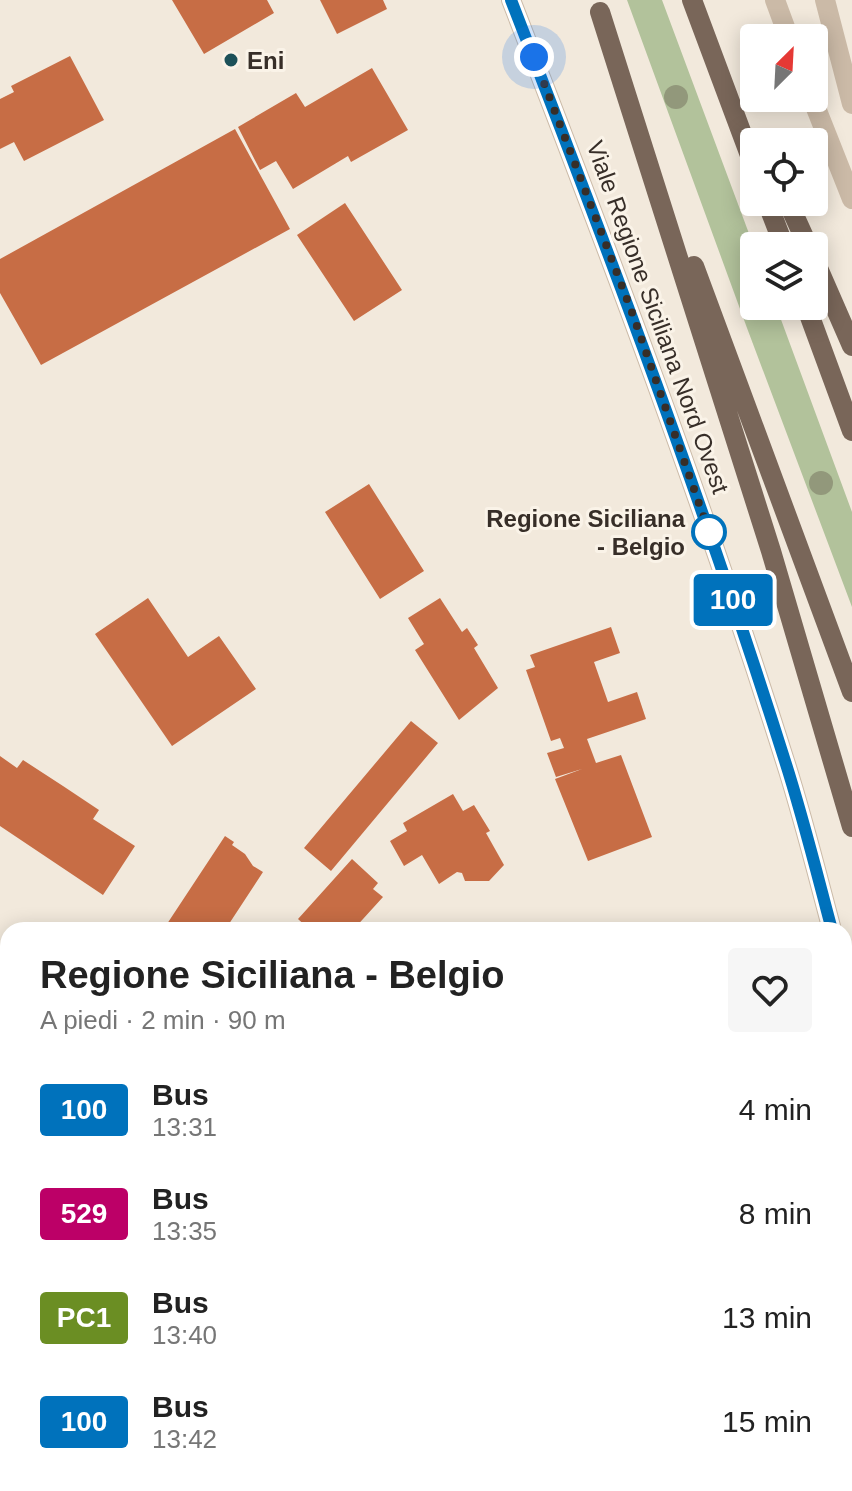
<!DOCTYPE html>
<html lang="it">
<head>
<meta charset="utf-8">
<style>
	body { margin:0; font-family:Arial,sans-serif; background:#f6f6f6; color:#222; height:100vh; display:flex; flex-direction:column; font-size:30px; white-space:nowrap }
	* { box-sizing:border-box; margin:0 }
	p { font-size:26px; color:#767676 }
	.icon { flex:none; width:44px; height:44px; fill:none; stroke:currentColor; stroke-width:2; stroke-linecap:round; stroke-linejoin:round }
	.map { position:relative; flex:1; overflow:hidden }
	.sheet { position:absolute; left:0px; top:922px; width:852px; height:570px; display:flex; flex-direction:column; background:#fff; border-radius:24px 24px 0 0; box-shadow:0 4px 20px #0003 }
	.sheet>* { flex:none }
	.badge { padding:0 16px; border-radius:6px; font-size:28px; line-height:52px }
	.needle { width:52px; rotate:24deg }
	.buttons { position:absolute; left:740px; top:24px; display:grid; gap:16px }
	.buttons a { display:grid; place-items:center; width:88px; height:88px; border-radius:8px; background:#fff; box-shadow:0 4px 20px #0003; font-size:40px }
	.you { position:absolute; width:40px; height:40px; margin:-20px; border:6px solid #fff; border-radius:50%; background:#1a73e8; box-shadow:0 0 0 12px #1a73e833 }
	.map>.badge { position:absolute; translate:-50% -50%; box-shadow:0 0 0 4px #fff }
	.round { display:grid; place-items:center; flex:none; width:84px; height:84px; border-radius:8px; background:#f6f6f6 }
	.headline { display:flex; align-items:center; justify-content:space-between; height:136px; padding:0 40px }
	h1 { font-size:38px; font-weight:600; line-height:60px }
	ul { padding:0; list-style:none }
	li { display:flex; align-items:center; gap:24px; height:104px; padding:0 40px }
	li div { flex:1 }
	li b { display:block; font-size:30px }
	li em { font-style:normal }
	li .badge { min-width:88px; font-weight:700; text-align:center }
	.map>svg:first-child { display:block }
	.green { fill:#b2c29b }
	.building { fill:#c76d45 }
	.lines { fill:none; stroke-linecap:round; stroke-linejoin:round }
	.minor { stroke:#cbbaa7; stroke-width:20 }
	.major { stroke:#796659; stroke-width:20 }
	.tree { fill:#92987b }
	.line-casing { stroke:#fff; stroke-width:18 }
	.line { stroke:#0072bc; stroke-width:12 }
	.walk { stroke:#372e28; stroke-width:8; stroke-dasharray:0 14.4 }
	.poi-dot { fill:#1d5159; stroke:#faf3e8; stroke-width:3 }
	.stop-dot { fill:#fff; stroke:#0072bc; stroke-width:4 }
	.labels { text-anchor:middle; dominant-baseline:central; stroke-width:6; stroke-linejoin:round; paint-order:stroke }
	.poi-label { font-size:24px; font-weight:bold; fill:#372e28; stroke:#faf3e8; text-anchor:start }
	.street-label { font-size:24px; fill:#372e28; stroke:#faf3e8 }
	.stop-label { font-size:24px; font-weight:bold; fill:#372e28; stroke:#faf3e8; text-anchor:end }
</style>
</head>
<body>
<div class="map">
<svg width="852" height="1491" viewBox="0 0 852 1491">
	<rect width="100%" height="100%" fill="#f2e9dc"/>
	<!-- green -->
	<path class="green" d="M627,0H662L754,247V306H776L852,512V607L747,328Z"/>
	<!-- building -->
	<path class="building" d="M172,0H267L274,13L204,54Z
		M320,0H383L387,9L337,34Z
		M70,56L104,120L24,161L14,142L0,149V99L14,92L11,86Z
		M372,68L408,130L351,162L348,156L293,189L276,161L260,170L238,127L296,93L305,107Z
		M235,129L290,229L41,365L0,293V259Z
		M345,203L402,290L354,321L297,235Z
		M369,484L424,571L380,599L325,512Z
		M148,598L188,657L219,636L256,689L172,746L95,634Z
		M440,598L462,632L467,628L478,645L474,648L498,688L459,720L415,650L424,644L408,618Z
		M611,627L620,653L594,662L608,702L637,692L646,719L587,739L596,763L621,755L652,837L588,861L555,779L582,769L556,777L547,753L564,748L560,738L551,741L526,670L535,667L530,655Z
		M411,721L438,743L331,871L304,848Z
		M0,756L17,768L23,760L63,786L99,810L93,819L135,846L103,895L0,826Z
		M453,794L463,811L474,805L490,831L486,833L504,865L489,881H465L462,873L457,872L439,884L422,855L404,866L390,841L407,831L403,823Z
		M225,836L234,842L232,845L245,854L253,866L263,872L225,930H163Z
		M352,859L378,883L373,889L383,897L353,930H310L298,919Z
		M0,1196L8,1201V1279L2,1288L0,1286Z
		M844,1264L852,1292V1491H716L721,1484H844Z
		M317,1484H435L442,1488L440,1491H318Z"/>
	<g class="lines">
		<!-- minor -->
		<path class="minor" d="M511,0C609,252 704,504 785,761C803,817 817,874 832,930
			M775,0L789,38
			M825,0L852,104
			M812,98L852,199
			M844,971L852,1000
			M0,1158L8,1163
			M489,1484L500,1491"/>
		<!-- major -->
		<path class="major" d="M692,0L754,166
			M600,12L771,551L852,827
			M767,202L784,246
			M788,202L808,246
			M814,259L852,346
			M694,266L852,692
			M806,306L852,431"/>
	</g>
	<!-- trees -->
	<g class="tree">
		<circle cx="676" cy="97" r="12"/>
		<circle cx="821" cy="483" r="12"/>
	</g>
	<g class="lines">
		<defs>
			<path id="line" d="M511,0C609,252 704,504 785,761C803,817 817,874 832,930"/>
		</defs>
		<!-- line casing -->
		<use href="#line" class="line-casing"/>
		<!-- line -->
		<use href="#line" class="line"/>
		<!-- walk -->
		<path class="walk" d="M534,57L633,315L709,532"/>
	</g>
	<!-- markers -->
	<circle class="poi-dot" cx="231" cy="60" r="8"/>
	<circle class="stop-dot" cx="709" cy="532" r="16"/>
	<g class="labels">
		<!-- poi labels -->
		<g class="poi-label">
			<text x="247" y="60">Eni</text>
		</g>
		<!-- street labels -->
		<g class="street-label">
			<text transform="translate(658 317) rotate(70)">Viale Regione Siciliana Nord Ovest</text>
		</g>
		<!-- stop labels -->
		<g class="stop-label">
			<text x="685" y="518">Regione Siciliana<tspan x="685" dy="28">- Belgio</tspan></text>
		</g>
	</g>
</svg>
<div class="buttons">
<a><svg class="needle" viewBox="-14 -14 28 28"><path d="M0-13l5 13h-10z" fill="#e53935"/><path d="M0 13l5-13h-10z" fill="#767676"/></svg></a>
<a><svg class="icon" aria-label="locate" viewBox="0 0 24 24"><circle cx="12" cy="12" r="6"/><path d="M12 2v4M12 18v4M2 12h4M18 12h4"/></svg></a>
<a><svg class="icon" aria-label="layers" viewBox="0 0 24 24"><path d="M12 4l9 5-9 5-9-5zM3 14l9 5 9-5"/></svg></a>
</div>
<div class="you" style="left:534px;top:57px"></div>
<b class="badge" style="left:733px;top:600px;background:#0072bc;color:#fff">100</b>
<section class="sheet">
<div class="headline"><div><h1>Regione Siciliana - Belgio</h1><p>A piedi · 2 min · 90 m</p></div><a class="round"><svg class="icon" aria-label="heart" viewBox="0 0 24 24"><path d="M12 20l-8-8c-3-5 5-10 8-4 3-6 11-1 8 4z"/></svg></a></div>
<ul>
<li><span class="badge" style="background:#0072bc;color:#fff">100</span><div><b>Bus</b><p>13:31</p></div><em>4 min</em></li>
<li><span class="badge" style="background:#bc0067;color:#fff">529</span><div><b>Bus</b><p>13:35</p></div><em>8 min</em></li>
<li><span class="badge" style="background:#6b8e23;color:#fff">PC1</span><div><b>Bus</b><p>13:40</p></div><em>13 min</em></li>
<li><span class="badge" style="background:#0072bc;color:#fff">100</span><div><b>Bus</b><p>13:42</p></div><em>15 min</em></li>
</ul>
</section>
</div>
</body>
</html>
